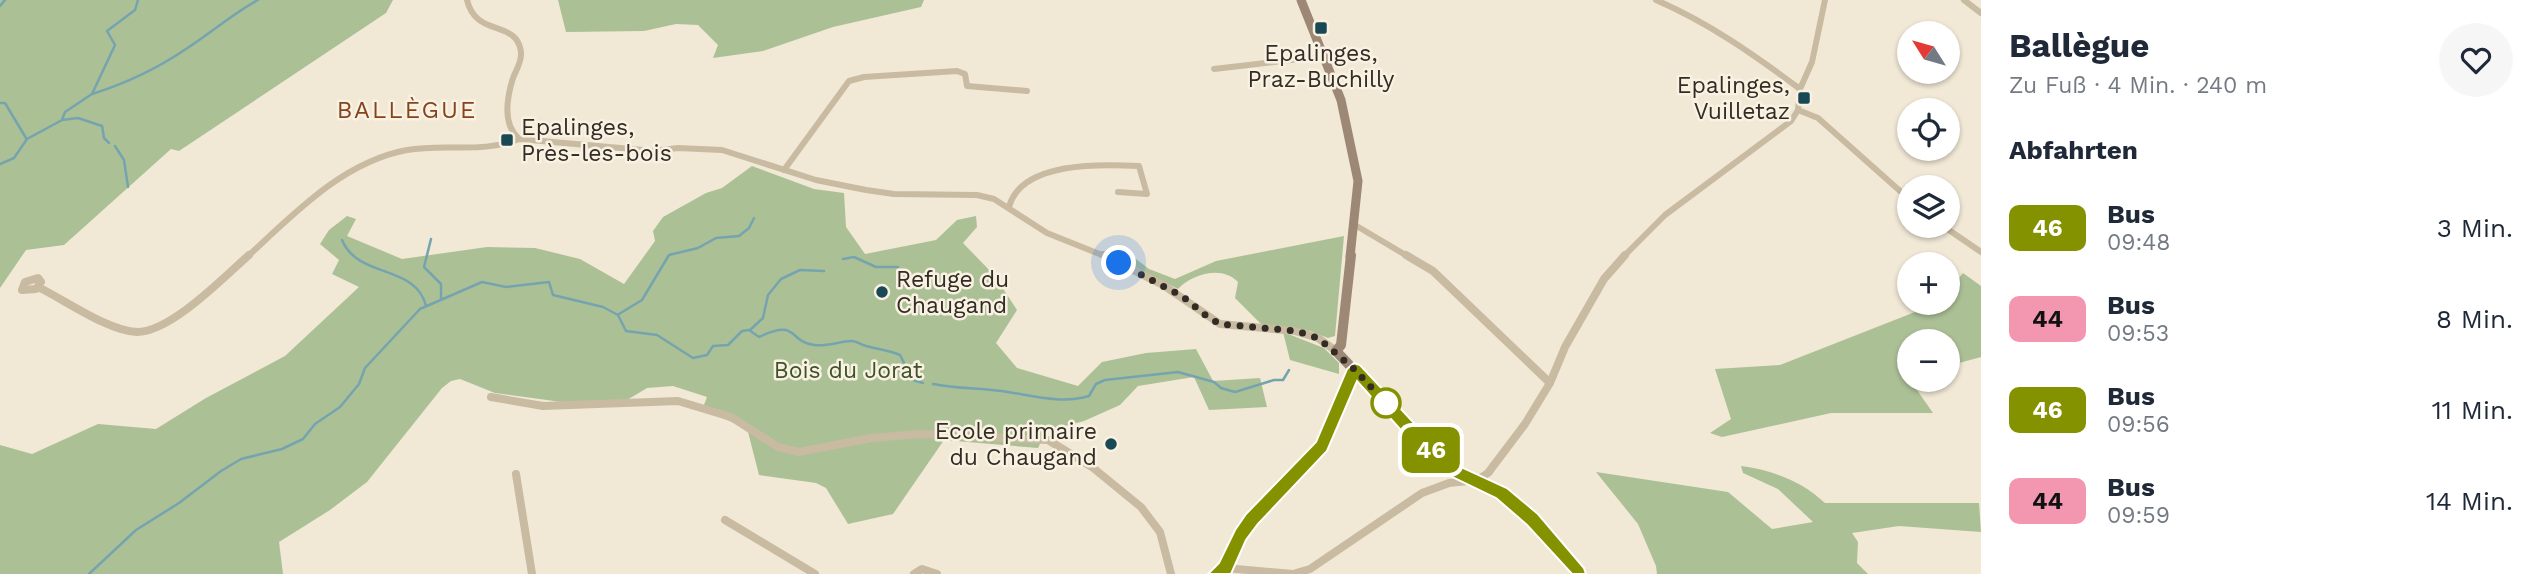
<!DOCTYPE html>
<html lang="de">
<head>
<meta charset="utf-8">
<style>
	body { margin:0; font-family:"Work Sans",sans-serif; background:#f6f6f7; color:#1f2937; height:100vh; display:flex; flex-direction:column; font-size:26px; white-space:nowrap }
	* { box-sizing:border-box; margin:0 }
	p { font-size:23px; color:#747a83 }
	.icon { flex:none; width:38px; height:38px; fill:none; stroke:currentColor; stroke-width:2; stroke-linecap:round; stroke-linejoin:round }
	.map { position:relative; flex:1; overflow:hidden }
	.side { display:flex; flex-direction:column; background:#fff; width:560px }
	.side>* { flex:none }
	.badge { padding:0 14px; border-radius:10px; font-size:24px; line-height:46px }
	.needle { width:46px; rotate:307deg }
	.tools { position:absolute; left:1897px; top:21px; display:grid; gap:14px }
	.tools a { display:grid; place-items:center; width:63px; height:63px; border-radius:50%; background:#fff; box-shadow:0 2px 5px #0004; font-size:35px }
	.you { position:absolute; width:35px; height:35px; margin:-18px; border:5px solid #fff; border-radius:50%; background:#1a73e8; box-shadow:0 0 0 10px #1a73e833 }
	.map>.badge { position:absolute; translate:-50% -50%; box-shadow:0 0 0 4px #fff }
	h2 { padding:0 28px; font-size:26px; line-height:63px }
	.round { display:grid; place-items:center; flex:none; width:74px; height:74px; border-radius:37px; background:#f6f6f7 }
	.summary { display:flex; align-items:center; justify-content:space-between; height:119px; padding:0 28px }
	h1 { font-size:33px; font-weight:700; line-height:52px }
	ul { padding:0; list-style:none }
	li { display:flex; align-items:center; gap:21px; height:91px; padding:0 28px }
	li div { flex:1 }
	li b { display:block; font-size:26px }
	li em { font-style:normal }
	li .badge { min-width:77px; font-weight:700; text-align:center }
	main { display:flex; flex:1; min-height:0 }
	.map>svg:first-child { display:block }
	.green { fill:#acc096 }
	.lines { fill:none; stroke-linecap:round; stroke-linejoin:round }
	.stream { stroke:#75a4af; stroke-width:2.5 }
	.street-far1 { stroke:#c9baa2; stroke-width:6 }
	.street { stroke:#c9baa2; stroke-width:8 }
	.secondary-far1 { stroke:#9c8874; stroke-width:9 }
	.secondary { stroke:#9c8874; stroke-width:10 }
	.line { fill:#859200; stroke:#fff; stroke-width:2 }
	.walk { stroke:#332c25; stroke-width:7; stroke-dasharray:0 12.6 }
	.poi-dot { fill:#1a4955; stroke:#f9f2e2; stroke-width:2.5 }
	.stop-dot { fill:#fff; stroke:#859200; stroke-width:3.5 }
	.labels { text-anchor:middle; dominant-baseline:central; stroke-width:5; stroke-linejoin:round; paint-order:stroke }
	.poi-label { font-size:23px; fill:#332c25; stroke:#f9f2e2; text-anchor:end }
	.park-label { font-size:23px; fill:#3d5228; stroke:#f9f2e2 }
	.neighbourhood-label { font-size:24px; letter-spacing:2px; fill:#84441c; stroke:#f9f2e2 }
</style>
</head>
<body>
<main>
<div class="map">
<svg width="1981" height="574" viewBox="0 0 1981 574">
	<rect width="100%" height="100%" fill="#f1e8d6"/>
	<!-- green -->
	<path class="green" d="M0,0H393L386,13L179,151L171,149L64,245L26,250L0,288Z
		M558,0H924L921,7L833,27L763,51L713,58L718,45L698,25L676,24L644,31L566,32Z
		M752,166L814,189L844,193L846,227L865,254L936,240L957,220L976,216L977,227L963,243L994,275L1017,310L996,343L1017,368L1078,386L1102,362L1146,353L1196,349L1213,381L1260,378L1267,407L1209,410L1194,377L1138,386L1120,405L1084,421L1046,431L1038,448L944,440L893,514L848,524L826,488L816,483L759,475L747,428L702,410L707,397L673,386L647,388L627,400L569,403L495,393L460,379L451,381L442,388L367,482L330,510L279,542L283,574H0V445L32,454L98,424L156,429L206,398L285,356L359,287L332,274L339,260L320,244L329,230L347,216L356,219L347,236L402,259L487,247L535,248L580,259L624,284L655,241L653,231L663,217L706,193L722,188Z
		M1344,236L1335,336L1328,338L1310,331L1262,325L1235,298L1238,282C1222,265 1192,274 1178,289L1111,255L1123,249L1149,269L1175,279L1216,261Z
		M1963,273L1981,286V357L1948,366V341H1909L1908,377L1933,413H1831L1722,437L1710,433L1731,419L1715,369L1780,365L1938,303H1948V291Z
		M1283,332L1324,348L1339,363V374L1290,360Z
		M1741,466C1772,470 1802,481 1825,503H1979L1981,532L1899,526L1852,533L1858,542L1857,563L1868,574H1657L1656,566L1638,524L1596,472L1728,492L1772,529L1813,522L1778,489L1743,473Z"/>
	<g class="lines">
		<!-- stream -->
		<path class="stream" d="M0,6L5,0
			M92,94C124,84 158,68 186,49C211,33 232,14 258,0
			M0,103H5L26,138
			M62,120L78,118L102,126L104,138L109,143
			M115,146L124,160L128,187
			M0,164L14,158L27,139L62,120L65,112L92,94L115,45L107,31L135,10L138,0
			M431,239L424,267L441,284V299
			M342,240C358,279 416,264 426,306
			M843,259L854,257L876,267H898
			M619,314L642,300L669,255L698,248L716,238L739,236L749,228L754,218
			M750,330L763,318L768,295L781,279L800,270L824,271
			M933,384C958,389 983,388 1008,392C1034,396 1063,404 1089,396L1096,384L1105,380L1178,372L1214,382L1221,388L1235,392L1274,380H1283L1289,370
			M89,574L136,530L179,503L221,471L241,459L282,449L303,439L315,424L340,407L359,384L365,368L420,309L482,282L506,287L549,282L553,295L603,307L618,315L626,331L657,335L693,358L707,355L713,346L728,345L742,331L749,330L759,337C799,318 788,342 814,345C828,347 839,341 852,341C854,341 861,344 863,345C875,349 888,350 900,355L913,380L923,383"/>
		<!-- street-far1 -->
		<path class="street-far1" d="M467,0C476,38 517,19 521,52C522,62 516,70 513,78C507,97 502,124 519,139L654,151L678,148L722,150L816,180L866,190L894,194L977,195L994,199L1047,233L1107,257
			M1656,0C1709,23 1753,54 1800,89
			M1964,0L1981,13
			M1214,69L1325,56
			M1798,110L1818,118L1909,199
			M784,170L849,81L864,77L957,71L965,74L967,86L1027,91
			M1009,207C1021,161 1102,164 1139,166L1147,194L1118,192
			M1355,225L1409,257
			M1943,226L1981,252
			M247,257C293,215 342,162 407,150C445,143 482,154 519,139
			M1623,257L1665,215L1791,121L1798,110L1800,89L1812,62L1825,0"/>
		<!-- street -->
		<path class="street" d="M1103,255L1163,285L1220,324L1295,331L1318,338L1336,351
			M1406,255L1433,271L1550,383
			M38,278L41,282L36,289L22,290L25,282Z
			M38,287C65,300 108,331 137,332C171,332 224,277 249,255
			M491,397L543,406L678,401L731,417L778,447L799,452L871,438L920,434L1048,440L1092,467L1141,507L1160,532L1171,574
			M516,474L532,574
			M725,520L815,574
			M1225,568L1293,574
			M914,574L922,569L937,574
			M1293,574L1310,569L1422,493L1449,483L1477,480L1488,473L1525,424L1550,383L1565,347L1604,279L1625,255"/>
		<!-- secondary-far1 -->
		<path class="secondary-far1" d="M1301,0L1341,100L1358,181L1350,257"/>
		<!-- secondary -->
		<path class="secondary" d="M1351,255L1341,345L1336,351L1422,442L1457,472L1502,493L1532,519L1578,574
			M1217,574L1225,568L1252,519L1321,446L1355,369"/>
	</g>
	<!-- line -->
	<path class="line" d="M1354,363L1360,365L1427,437L1463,468L1507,488L1538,514L1584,568L1586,574H1572L1527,525L1496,498L1452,477L1416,447L1357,381L1327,451L1258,524L1246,540L1231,574H1208L1219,563L1235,530L1246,514L1316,442L1347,369Z"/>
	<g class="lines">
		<!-- walk -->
		<path class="walk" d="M1119,263L1182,296L1209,318L1220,324L1296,331L1318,338L1354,369L1389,406L1386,403"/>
	</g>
	<!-- markers -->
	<g class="poi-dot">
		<rect x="1314" y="21" width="14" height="14" rx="3.5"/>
		<rect x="1797" y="91" width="14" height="14" rx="3.5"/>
		<rect x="500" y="133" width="14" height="14" rx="3.5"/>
		<circle cx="882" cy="292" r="7"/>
		<circle cx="1111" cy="444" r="7"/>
	</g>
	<circle class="stop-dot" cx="1386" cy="403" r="14"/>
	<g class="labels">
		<!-- poi labels -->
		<g class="poi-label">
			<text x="1321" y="53" text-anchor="middle">Epalinges,<tspan x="1321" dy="26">Praz-Buchilly</tspan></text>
			<text x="1790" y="85">Epalinges,<tspan x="1790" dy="26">Vuilletaz</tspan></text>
			<text x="521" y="127" text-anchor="start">Epalinges,<tspan x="521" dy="26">Près-les-bois</tspan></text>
			<text x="896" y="279" text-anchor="start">Refuge du<tspan x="896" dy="26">Chaugand</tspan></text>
			<text x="1097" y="431">Ecole primaire<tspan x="1097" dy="26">du Chaugand</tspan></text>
		</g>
		<!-- park labels -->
		<g class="park-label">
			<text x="848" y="370">Bois du Jorat</text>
		</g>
		<!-- neighbourhood labels -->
		<g class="neighbourhood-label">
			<text x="407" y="110">BALLÈGUE</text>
		</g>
	</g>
</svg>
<div class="tools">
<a><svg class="needle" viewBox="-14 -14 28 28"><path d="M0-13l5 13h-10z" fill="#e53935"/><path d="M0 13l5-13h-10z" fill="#747a83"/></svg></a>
<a><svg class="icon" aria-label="locate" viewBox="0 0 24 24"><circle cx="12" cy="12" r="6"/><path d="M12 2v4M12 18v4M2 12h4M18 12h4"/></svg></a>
<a><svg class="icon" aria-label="layers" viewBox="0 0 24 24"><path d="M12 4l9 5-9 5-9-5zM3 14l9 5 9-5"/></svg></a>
<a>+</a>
<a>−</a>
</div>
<div class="you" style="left:1119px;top:263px"></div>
<b class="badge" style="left:1431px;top:450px;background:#859200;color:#fff">46</b>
</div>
<section class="side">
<div class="summary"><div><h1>Ballègue</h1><p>Zu Fuß · 4 Min. · 240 m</p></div><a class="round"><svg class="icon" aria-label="heart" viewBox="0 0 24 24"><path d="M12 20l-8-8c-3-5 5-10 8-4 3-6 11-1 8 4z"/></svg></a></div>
<h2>Abfahrten</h2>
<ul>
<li><span class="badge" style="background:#859200;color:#fff">46</span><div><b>Bus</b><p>09:48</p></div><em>3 Min.</em></li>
<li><span class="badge" style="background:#f397b1;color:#111">44</span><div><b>Bus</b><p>09:53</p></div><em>8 Min.</em></li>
<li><span class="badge" style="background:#859200;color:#fff">46</span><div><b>Bus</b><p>09:56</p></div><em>11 Min.</em></li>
<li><span class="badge" style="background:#f397b1;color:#111">44</span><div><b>Bus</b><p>09:59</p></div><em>14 Min.</em></li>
</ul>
</section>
</main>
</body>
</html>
